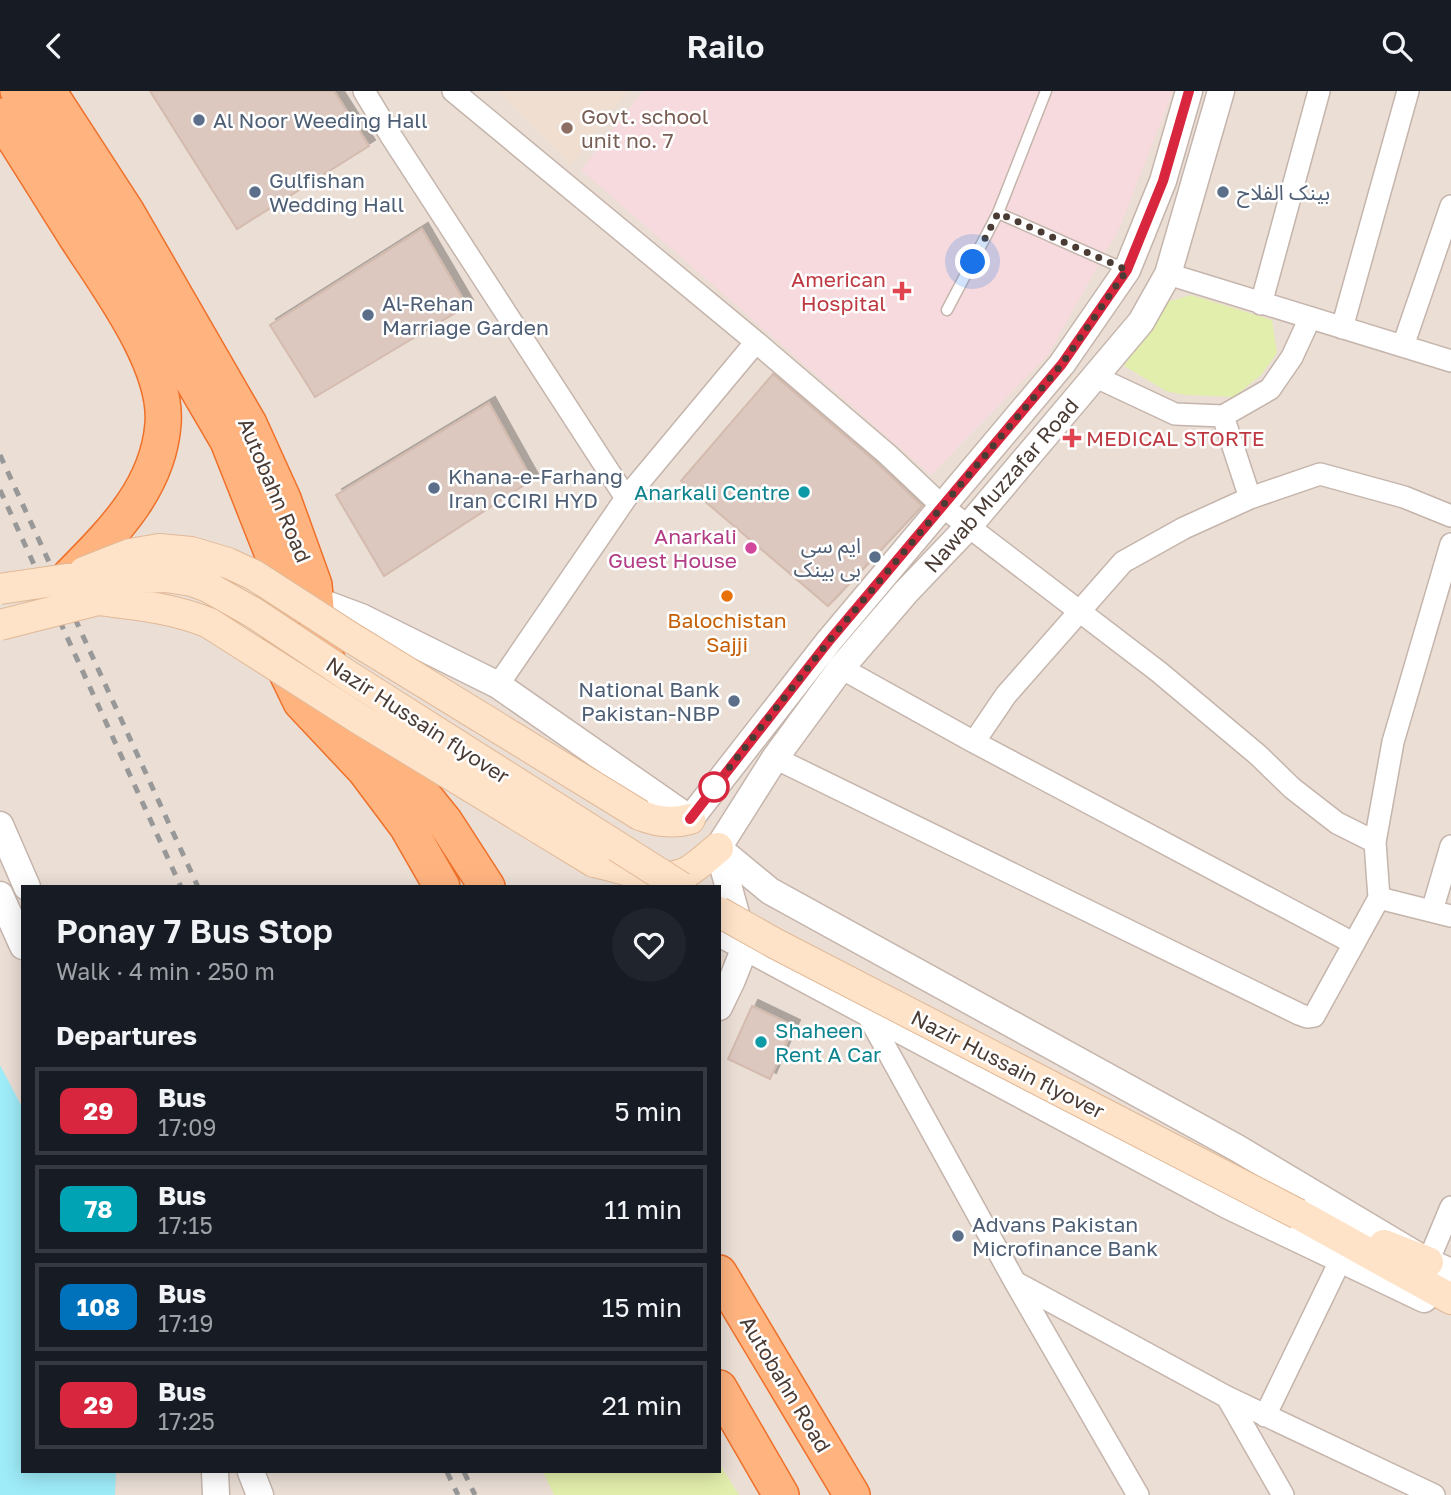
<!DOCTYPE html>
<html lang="en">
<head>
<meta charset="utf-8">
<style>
	body { margin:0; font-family:"Golos Text","Noto Sans Arabic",sans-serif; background:#20242c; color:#f1f3f6; height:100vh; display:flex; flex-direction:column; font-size:26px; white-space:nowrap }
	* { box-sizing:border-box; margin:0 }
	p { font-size:23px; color:#9ea1a6 }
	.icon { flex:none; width:38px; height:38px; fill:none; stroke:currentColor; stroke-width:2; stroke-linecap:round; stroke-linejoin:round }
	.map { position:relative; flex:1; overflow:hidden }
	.sheet { position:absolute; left:21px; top:794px; width:700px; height:588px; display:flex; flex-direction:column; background:#171b24; border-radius:0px; box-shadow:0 4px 18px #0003 }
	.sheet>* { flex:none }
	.badge { padding:0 14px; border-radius:10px; font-size:24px; line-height:46px }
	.you { position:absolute; width:35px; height:35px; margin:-18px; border:5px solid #fff; border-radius:50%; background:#1a73e8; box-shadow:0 0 0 10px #1a73e833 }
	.map>.badge { position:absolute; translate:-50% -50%; box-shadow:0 0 0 4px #fff }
	h2 { padding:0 35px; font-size:26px; line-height:63px }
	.round { display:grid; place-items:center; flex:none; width:74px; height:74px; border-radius:37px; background:#20242c }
	.overview { display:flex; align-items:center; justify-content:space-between; height:119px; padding:0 35px }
	h1 { font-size:33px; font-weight:600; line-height:52px }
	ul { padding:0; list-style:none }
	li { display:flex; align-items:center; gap:21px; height:88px; margin:0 14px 10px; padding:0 21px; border:4px solid #363941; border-radius:0px }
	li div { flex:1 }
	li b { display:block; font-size:26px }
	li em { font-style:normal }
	li .badge { min-width:77px; font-weight:700; text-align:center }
	header { display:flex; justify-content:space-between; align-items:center; height:91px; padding:0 35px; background:#171b24; font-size:32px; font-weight:600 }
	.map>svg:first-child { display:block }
	.residential { fill:#eaded5; fill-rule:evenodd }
	.education { fill:#f0ded0 }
	.medical { fill:#f7dade }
	.green { fill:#e2eeac }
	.water { fill:#9eecf8 }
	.building { fill:#dcc8bf; stroke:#d4bbae; stroke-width:2; filter:url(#shadow) }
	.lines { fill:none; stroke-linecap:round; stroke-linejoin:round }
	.service-casing { stroke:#c5b5ac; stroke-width:13 }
	.minor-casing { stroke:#c5b5ac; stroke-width:24 }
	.tertiary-casing { stroke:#c5b5ac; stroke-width:29 }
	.secondary-casing { stroke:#e1b997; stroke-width:32 }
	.trunk-casing { stroke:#ef7029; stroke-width:38 }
	.service { stroke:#fff; stroke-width:10 }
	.minor { stroke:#fff; stroke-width:21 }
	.tertiary { stroke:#fff; stroke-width:26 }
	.secondary { stroke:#ffe3c8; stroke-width:30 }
	.trunk { stroke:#ffb480; stroke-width:35 }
	.rail { stroke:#989898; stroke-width:5; stroke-dasharray:9 9; stroke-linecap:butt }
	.secondary-bridge-casing { stroke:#e1b997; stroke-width:32; stroke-linecap:butt }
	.secondary-bridge { stroke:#ffe3c8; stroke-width:30 }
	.line-casing { stroke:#fff; stroke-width:16 }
	.line { stroke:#d7263d; stroke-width:10 }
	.walk { stroke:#4a3c35; stroke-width:7; stroke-dasharray:0 12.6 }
	.service-dot { fill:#5c6f8a; stroke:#fff; stroke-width:2.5 }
	.education-dot { fill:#8d6e63; stroke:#fff; stroke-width:2.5 }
	.health-dot { fill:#e0444e; stroke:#fff; stroke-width:2.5 }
	.culture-dot { fill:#0f9aa8; stroke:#fff; stroke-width:2.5 }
	.hotel-dot { fill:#d1479c; stroke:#fff; stroke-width:2.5 }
	.food-dot { fill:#e8710a; stroke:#fff; stroke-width:2.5 }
	.stop-dot { fill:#fff; stroke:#d7263d; stroke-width:3.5 }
	.labels { text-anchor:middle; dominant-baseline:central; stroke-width:5; stroke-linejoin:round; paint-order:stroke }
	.education-label { font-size:21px; fill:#785e54; stroke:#fff; text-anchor:start }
	.service-label { font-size:21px; fill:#4e5e75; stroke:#fff; text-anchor:start }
	.health-label { font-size:21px; fill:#be3a42; stroke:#fff; text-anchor:end }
	.street-label { font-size:21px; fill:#4a3c35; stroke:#fff }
	.culture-label { font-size:21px; fill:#0d838f; stroke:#fff; text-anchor:end }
	.hotel-label { font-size:21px; fill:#b23c85; stroke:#fff; text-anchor:end }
	.food-label { font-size:21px; fill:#c56008; stroke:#fff }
</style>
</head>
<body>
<header><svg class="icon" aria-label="back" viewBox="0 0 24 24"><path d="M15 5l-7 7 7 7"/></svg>Railo<svg class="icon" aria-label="search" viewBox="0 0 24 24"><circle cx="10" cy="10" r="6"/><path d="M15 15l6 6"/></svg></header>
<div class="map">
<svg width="1451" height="1404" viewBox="0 0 1451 1404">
	<defs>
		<filter id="shadow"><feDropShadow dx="6" dy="-6" stdDeviation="0" flood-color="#0004"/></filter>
	</defs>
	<rect width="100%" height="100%" fill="#f6eee8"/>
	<!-- residential -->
	<path class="residential" d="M0,0H1451V1404H0ZM23,796H719V1381H23Z"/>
	<!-- education -->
	<path class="education" d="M498,0H628L570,74Z"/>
	<!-- medical -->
	<path class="medical" d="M643,0H1173L1120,136L1048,264L931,384L581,79Z"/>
	<!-- green -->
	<path class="green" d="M1191,204L1272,229L1277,262L1261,284L1234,306L1185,304L1166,300L1124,275L1167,211Z
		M719,1372L739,1404H554L543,1381H719Z"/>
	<!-- water -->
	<path class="water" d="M0,974L23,1018V1381H116L115,1404H0Z"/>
	<!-- building -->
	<path class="building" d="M150,0H334L369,55L237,138Z
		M422,138L467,215L315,306L270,234Z
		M773,283L878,373L922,415L828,515L681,390Z
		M489,312L532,389L384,485L336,404Z
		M752,915L794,935L770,988L728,968Z"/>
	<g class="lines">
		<defs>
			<path id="service" d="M998,122L1127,179
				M947,219L998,122L1046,0"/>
			<path id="minor" d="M364,0L391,45L626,407L498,594
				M453,0L756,251L626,407
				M1168,183L1451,270
				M1261,213L1319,0
				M1342,237L1408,0
				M756,251L887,363L943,416L1159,581L1258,664L1292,697L1337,732L1375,751
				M1403,255L1451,115
				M1096,286L1175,323L1223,325L1270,298L1292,266L1310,227
				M1223,325L1250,407
				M841,577L974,651L1006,604L1123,471L1184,437L1250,407L1320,383L1404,406L1451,425
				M974,651L1353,852
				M775,667L1299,923L1307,926L1314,925L1379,807L1375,751L1393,651L1451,453
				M1379,807L1451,825
				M1432,820L1451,755
				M866,921L1015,1191L1138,1404
				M1428,1171L1451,1116
				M1015,1191L1227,1306L1434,1404
				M1227,1306L1283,1404
				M1265,1325L1341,1168"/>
			<path id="tertiary" d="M302,504L361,526L498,594L690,728L829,550L1062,273L1127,179L1163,90L1189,0
				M0,734L27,796
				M718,757L775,667L841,577L906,501L968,436L1141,231L1168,183L1221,0
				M718,757L770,800L1237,1057L1428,1171L1451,1181
				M718,757L745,856L732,889L719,916
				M0,804L23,855
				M719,842L1229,1115L1424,1208
				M215,1381L216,1404
				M251,1381L260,1404"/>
			<path id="secondary" d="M640,724C657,731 672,733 690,728
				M594,771C621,776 662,794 687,781C698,775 708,765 718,757
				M1298,1123L1451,1208
				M1384,1154L1428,1171"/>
			<path id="trunk" d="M18,0L83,102L228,350L279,479L283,574L301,611L365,679L407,735L442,796
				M48,0L126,120L249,333L283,408L314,494L319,551L351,622L403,679L445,731L487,796
				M0,25C26,65 51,106 77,147C108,195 168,274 163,333C158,399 110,444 67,488
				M719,1182L852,1404
				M719,1297L781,1404"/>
		</defs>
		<!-- service casing -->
		<use href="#service" class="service-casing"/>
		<!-- minor casing -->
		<use href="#minor" class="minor-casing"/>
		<!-- tertiary casing -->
		<use href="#tertiary" class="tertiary-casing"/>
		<!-- secondary casing -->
		<use href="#secondary" class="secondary-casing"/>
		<!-- trunk casing -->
		<use href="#trunk" class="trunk-casing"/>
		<!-- service -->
		<use href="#service" class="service"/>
		<!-- minor -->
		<use href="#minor" class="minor"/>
		<!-- tertiary -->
		<use href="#tertiary" class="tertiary"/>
		<!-- secondary -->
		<use href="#secondary" class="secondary"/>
		<!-- trunk -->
		<use href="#trunk" class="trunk"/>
		<!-- rail -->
		<path class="rail" d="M0,364L198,796
			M0,399L181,796
			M447,1381L458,1404
			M464,1381L475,1404"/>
		<defs>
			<path id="secondary-bridge" d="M84,481L130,463L159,458L191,461L228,472L254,484L350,546L640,724
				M0,498L67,488L166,486L192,490L208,496L254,522L350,586L681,796
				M98,509C136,514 173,517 209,532L361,629L594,771
				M0,534L98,509L115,502
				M719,821L776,853L1298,1123"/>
		</defs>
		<!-- secondary-bridge casing -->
		<use href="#secondary-bridge" class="secondary-bridge-casing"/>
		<!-- secondary-bridge -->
		<use href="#secondary-bridge" class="secondary-bridge"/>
	</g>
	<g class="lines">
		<defs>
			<path id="line" d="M690,728L829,550L1062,273L1127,179L1163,90L1189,0"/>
		</defs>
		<!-- line casing -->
		<use href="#line" class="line-casing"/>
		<!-- line -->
		<use href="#line" class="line"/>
		<!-- walk -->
		<path class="walk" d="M714,696L829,550L1062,273L1127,179L998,122L973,171"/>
	</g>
	<!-- markers -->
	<g class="service-dot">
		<circle cx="199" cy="29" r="7"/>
		<circle cx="255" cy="101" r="7"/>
		<circle cx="1223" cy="101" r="7"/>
		<circle cx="368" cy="224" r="7"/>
		<circle cx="434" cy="397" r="7"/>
		<circle cx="875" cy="466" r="7"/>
		<circle cx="734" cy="610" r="7"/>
		<circle cx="958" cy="1145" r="7"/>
	</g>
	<circle class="education-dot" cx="567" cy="37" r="7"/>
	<g class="health-dot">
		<path d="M898.5 189.5h7v7h7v7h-7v7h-7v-7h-7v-7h7z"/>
		<path d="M1068.5 336.5h7v7h7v7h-7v7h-7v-7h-7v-7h7z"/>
	</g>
	<g class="culture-dot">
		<circle cx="804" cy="401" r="7"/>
		<circle cx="761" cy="951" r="7"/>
	</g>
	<circle class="hotel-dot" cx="751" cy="457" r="7"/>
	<circle class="food-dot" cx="727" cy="505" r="7"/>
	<circle class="stop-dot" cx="714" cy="696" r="14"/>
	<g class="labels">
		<!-- education labels -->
		<g class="education-label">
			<text x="581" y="25">Govt. school<tspan x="581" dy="24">unit no. 7</tspan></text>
		</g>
		<!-- service labels -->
		<g class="service-label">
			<text x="213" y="29">Al Noor Weeding Hall</text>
			<text x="269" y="89">Gulfishan<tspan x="269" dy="24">Wedding Hall</tspan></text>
			<text x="1237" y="101">بینک الفلاح</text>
			<text x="382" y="212">Al-Rehan<tspan x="382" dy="24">Marriage Garden</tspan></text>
			<text x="448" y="385">Khana-e-Farhang<tspan x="448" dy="24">Iran CCIRI HYD</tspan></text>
			<text x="861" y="454" text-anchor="end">ایم سی<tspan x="861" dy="24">بی بینک</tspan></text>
			<text x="720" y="598" text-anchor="end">National Bank<tspan x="720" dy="24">Pakistan-NBP</tspan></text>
			<text x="972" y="1133">Advans Pakistan<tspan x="972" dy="24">Microfinance Bank</tspan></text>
		</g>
		<!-- health labels -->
		<g class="health-label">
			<text x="886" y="188">American<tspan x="886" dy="24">Hospital</tspan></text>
			<text x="1086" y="347" text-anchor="start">MEDICAL STORTE</text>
		</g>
		<!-- street labels -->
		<g class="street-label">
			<text transform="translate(1001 394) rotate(-49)">Nawab Muzzafar Road</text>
			<text transform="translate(275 399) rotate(67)">Autobahn Road</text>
			<text transform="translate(418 629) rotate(33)">Nazir Hussain flyover</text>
			<text transform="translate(1008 973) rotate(27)">Nazir Hussain flyover</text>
			<text transform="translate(786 1293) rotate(59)">Autobahn Road</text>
		</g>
		<!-- culture labels -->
		<g class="culture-label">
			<text x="790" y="401">Anarkali Centre</text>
			<text x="775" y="939" text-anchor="start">Shaheen<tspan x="775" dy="24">Rent A Car</tspan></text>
		</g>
		<!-- hotel labels -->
		<g class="hotel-label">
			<text x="737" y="445">Anarkali<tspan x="737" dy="24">Guest House</tspan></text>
		</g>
		<!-- food labels -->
		<g class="food-label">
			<text x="727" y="529">Balochistan<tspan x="727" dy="24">Sajji</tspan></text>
		</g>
	</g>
</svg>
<div class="you" style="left:973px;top:171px"></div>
<section class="sheet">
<div class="overview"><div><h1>Ponay 7 Bus Stop</h1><p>Walk · 4 min · 250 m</p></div><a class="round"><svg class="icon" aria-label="heart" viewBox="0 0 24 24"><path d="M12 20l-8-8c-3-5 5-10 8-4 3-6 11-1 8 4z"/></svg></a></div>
<h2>Departures</h2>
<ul>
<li><span class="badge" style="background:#d7263d;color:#fff">29</span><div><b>Bus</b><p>17:09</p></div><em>5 min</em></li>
<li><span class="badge" style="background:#00a3b4;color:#fff">78</span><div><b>Bus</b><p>17:15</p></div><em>11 min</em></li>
<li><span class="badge" style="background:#0072bc;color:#fff">108</span><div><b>Bus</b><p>17:19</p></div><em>15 min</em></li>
<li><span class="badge" style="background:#d7263d;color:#fff">29</span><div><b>Bus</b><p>17:25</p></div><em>21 min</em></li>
</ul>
</section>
</div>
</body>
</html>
